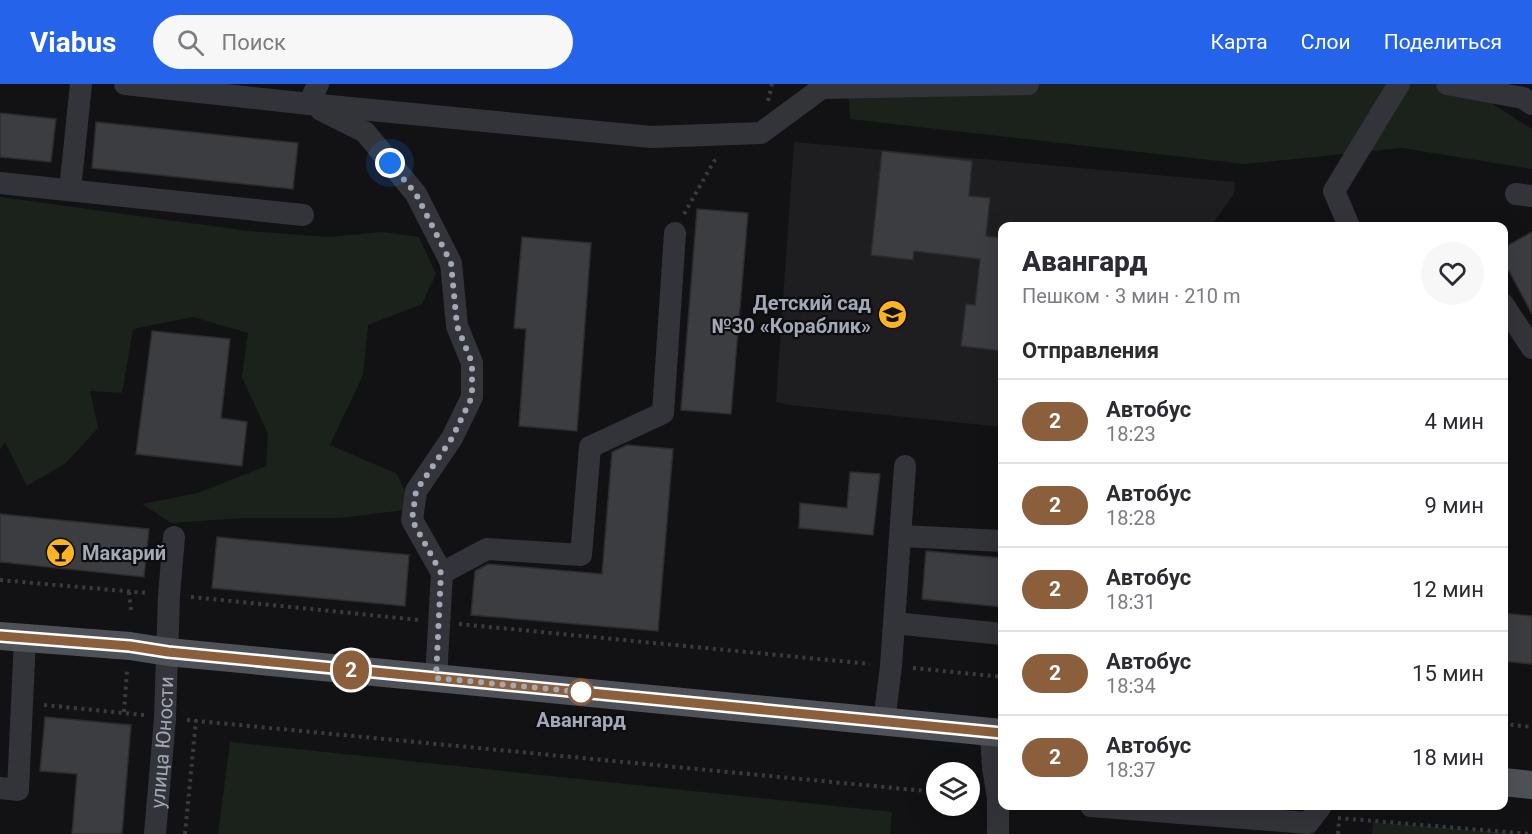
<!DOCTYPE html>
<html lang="ru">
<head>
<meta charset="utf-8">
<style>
	body { margin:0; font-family:Roboto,sans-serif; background:#f7f7f7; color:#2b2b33; height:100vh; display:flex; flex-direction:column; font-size:22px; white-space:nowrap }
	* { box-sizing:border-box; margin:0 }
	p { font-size:20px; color:#7c7c81 }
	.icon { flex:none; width:33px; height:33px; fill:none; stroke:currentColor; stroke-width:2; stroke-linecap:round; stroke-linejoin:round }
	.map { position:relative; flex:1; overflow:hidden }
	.sheet { position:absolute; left:998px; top:138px; width:510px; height:588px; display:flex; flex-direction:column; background:#fff; border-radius:12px; box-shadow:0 6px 24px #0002 }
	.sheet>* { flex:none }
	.badge { padding:0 12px; border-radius:20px; font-size:21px; line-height:39px }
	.fabs { position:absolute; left:926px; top:678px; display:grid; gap:12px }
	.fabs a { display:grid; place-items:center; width:54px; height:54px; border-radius:50%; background:#fff; box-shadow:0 6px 24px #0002; font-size:30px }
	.you { position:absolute; width:30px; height:30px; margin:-15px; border:4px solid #fff; border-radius:50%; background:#1a73e8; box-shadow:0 0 0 9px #1a73e833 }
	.map>.badge { position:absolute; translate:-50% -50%; box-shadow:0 0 0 3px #fff }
	h2 { padding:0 24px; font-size:22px; line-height:54px }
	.round { display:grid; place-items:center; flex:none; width:63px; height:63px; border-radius:32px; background:#f7f7f7 }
	.overview { display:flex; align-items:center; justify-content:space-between; height:102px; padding:0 24px }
	h1 { font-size:28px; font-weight:800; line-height:45px }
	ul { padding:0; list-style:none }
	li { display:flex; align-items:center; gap:18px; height:84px; padding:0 24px; border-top:2px solid #e1e1e2 }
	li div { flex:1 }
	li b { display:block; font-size:22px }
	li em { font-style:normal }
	li .badge { min-width:66px; font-weight:700; text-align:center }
	header { display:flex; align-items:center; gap:36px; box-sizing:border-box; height:84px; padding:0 30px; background:#2563eb; color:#fff }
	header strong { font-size:28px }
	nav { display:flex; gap:33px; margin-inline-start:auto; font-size:21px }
	.search { width:420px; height:54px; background:#f7f7f7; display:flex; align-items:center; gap:15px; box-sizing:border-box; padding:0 21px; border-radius:33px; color:#7c7c81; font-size:22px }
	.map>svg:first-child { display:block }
	.built { fill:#1e1e21 }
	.green { fill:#1a221b }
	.building { fill:#3c3d41; stroke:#2c2c30; stroke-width:1.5 }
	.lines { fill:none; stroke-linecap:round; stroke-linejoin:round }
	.path { stroke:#393b40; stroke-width:4; stroke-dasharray:3 4.5; stroke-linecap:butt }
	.minor { stroke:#333439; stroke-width:22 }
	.major { stroke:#4f5158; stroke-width:28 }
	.line-casing { stroke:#fff; stroke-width:14 }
	.line { stroke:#8b5e3c; stroke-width:9 }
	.walk { stroke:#a2a8b5; stroke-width:6; stroke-dasharray:0 10.8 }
	.stop-dot { fill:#fff; stroke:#8b5e3c; stroke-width:3 }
	.labels { text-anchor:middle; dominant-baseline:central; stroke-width:4.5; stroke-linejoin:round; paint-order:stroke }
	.poi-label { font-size:20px; font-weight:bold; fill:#a2a8b5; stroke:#0d0d0f; text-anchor:end }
	.stop-label { font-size:20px; font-weight:bold; fill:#a2a8b5; stroke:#0d0d0f }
	.street-label { font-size:20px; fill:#a2a8b5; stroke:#0d0d0f }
</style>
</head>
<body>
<header>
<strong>Viabus</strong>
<div class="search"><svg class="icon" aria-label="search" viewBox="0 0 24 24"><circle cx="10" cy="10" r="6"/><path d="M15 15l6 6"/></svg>Поиск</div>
<nav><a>Карта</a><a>Слои</a><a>Поделиться</a></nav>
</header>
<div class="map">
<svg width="1532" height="750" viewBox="0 0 1532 750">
	<rect width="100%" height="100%" fill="#121214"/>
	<!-- built -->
	<path class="built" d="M794,58L1235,98L1234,110L1211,142H1002V343L790,321L776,318Z"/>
	<!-- green -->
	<path class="green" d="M848,0H1471V6L1532,45V85L1402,64L1245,80L850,35Z
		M0,113L248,147L330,153L382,148L419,153L436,190L422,220L368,241L363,291L330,361L397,390L413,425L339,434H243L171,439L142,420L198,409L266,382L268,350L242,293L248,249L193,233L133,245L122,309L90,307L98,344L66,379L27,402L5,358L0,366Z
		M230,658L892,728L890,750H218Z
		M1373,738L1521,750H1372Z"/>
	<!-- building -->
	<path class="building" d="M0,29L56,35L51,78L0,73Z
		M96,38L298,59L293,105L92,84Z
		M882,67L972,77L969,112L990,114L986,152L1002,154V267L961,262L966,220L975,221L980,175L914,167L913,176L871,171Z
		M697,125L748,129L731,330L681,326Z
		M1532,148V230L1509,187L1503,190V164Z
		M522,153L591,159L577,347L519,342L526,245L514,244Z
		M152,247L230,255L221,334L247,338L242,382L136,370Z
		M627,361L673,365L658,547L471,531L475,487L488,480L602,490L612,368Z
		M850,388L880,390L873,451L799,444L800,419L847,424Z
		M0,430L149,445L144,493L0,478Z
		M217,453L409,471L405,522L212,504Z
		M926,467L1002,474V523L922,515Z
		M1503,529L1532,532V580L1503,577Z
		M45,633L131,641L122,750H72L77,690L40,687Z"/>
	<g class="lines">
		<!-- path -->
		<path class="path" d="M768,17L772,0
			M684,130L714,77L719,75
			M0,496L147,509
			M129,508L131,526
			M191,513L419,536
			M459,540L870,580
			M913,584L1002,593
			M44,621L144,631
			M124,628L127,587
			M187,636L936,708
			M1503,640L1532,643
			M1338,734L1531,750
			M185,750L196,636
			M1338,750L1339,736"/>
		<!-- minor -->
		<g class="minor">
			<path d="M125,0L309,20L651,53L761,49L822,4L1028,0"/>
			<path d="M1447,0L1523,14L1532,20"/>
			<path d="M309,20L318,0"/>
			<path d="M321,26L365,48L416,110L451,179L457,242L472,279V313L452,354L416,407L412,436L442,489L436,594"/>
			<path d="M0,99L303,131"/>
			<path d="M70,106L81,0"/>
			<path d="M1516,110L1532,112"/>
			<path d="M1349,142L1334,107L1399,0"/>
			<path d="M1503,220L1532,264"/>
			<path d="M901,452L1002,457"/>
			<path d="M442,489L487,465L581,471L590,363L663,329L675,149"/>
			<path d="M894,539L1002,550"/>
			<path d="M884,638L891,582L905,382"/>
			<path d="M991,648L993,684L998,714H1002"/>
			<path d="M0,704L18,706L25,554"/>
			<path d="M998,714V750"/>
			<path d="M1091,722L1308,739L1321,722"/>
			<path id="s1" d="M155,750L165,634L169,511L174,453"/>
		</g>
		<!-- major -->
		<path class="major" d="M0,552L130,562L168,568L1002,649
			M1503,698L1532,701"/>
	</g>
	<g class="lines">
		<defs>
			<path id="line" d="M0,552L130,562L168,568L1002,649"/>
		</defs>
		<!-- line casing -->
		<use href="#line" class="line-casing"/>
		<!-- line -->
		<use href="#line" class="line"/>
		<!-- walk -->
		<path class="walk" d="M390,79L416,110L451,179L457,242L472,279V313L452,354L416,407L412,436L441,489L436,594L581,608"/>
	</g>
	<!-- icons -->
	<defs>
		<symbol id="school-disc" viewBox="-11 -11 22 22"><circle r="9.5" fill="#feb420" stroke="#0d0d0f"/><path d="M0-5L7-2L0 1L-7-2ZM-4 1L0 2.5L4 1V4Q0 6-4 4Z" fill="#111"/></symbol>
		<symbol id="bar-disc" viewBox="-11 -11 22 22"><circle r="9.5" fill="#feb420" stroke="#0d0d0f"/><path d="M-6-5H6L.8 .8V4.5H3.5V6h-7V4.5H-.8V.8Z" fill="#111"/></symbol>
	</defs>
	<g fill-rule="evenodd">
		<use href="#school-disc" x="876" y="214" width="33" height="33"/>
		<use href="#bar-disc" x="44" y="452" width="33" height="33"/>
	</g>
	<!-- markers -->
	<circle class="stop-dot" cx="581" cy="608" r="12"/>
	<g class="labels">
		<!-- poi labels -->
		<g class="poi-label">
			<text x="871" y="219">Детский сад<tspan x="871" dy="23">№30 «Кораблик»</tspan></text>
			<text x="82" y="469" text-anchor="start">Макарий</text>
		</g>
		<!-- stop labels -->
		<g class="stop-label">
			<text x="581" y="636">Авангард</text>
		</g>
		<!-- street labels -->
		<g class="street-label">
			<text stroke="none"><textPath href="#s1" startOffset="92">улица Юности</textPath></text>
		</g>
	</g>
</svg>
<div class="fabs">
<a><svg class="icon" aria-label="layers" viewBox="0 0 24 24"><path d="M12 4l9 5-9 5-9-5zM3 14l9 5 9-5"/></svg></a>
</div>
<div class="you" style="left:390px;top:79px"></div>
<b class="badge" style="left:351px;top:586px;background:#8b5e3c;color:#fff">2</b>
<section class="sheet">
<div class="overview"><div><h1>Авангард</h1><p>Пешком · 3 мин · 210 m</p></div><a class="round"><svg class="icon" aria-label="heart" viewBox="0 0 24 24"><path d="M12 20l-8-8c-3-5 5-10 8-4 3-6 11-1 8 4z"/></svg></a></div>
<h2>Отправления</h2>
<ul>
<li><span class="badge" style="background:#8b5e3c;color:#fff">2</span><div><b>Автобус</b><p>18:23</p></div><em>4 мин</em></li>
<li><span class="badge" style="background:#8b5e3c;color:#fff">2</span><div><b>Автобус</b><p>18:28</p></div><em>9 мин</em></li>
<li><span class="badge" style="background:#8b5e3c;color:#fff">2</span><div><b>Автобус</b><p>18:31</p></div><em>12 мин</em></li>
<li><span class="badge" style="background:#8b5e3c;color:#fff">2</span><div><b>Автобус</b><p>18:34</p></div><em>15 мин</em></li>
<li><span class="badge" style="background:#8b5e3c;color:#fff">2</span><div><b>Автобус</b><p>18:37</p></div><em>18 мин</em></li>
</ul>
</section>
</div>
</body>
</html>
